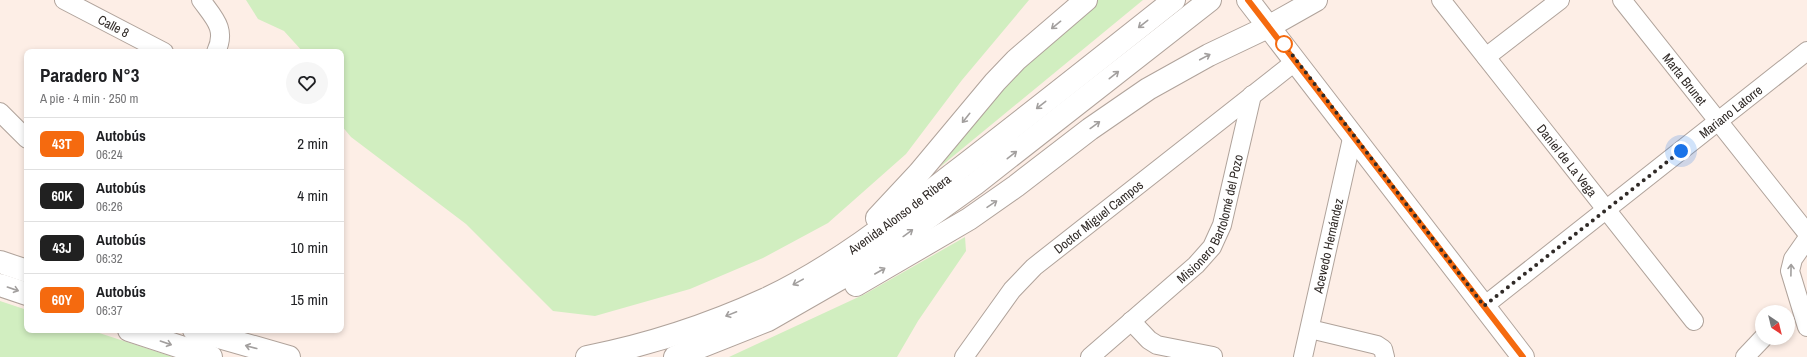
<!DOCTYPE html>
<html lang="es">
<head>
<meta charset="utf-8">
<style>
	body { margin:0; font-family:"Archivo Narrow",sans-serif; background:#f6f6f6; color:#202124; height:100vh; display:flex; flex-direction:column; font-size:15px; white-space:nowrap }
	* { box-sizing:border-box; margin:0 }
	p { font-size:13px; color:#757577 }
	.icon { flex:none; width:22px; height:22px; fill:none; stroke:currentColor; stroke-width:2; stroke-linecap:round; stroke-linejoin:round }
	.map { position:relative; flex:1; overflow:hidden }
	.details { position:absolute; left:24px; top:49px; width:320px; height:284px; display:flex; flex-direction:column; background:#fff; border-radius:8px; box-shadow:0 2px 6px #0003 }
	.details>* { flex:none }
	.badge { padding:0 8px; border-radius:6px; font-size:14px; line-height:26px }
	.needle { width:26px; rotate:145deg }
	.tools { position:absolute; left:1755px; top:305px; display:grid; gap:8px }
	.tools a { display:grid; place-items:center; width:40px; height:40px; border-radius:50%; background:#fff; box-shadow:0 2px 6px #0003; font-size:20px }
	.you { position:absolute; width:20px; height:20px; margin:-10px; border:3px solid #fff; border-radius:50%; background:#1a73e8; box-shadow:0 0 0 6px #1a73e833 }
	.map>.badge { position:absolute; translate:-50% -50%; box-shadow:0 0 0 2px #fff }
	.round { display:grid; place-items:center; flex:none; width:42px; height:42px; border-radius:21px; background:#f6f6f6 }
	.summary { display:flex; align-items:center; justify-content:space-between; height:68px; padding:0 16px }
	h1 { font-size:19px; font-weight:700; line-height:30px }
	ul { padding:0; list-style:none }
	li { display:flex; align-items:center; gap:12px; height:52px; padding:0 16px; border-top:1px solid #e0e0e0 }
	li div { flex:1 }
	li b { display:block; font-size:15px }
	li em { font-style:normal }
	li .badge { min-width:44px; font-weight:700; text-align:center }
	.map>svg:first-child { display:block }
	.green { fill:#d1eec0 }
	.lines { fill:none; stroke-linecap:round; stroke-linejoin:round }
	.minor-casing { stroke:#b0a39b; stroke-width:20 }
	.tertiary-casing { stroke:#b0a39b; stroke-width:24 }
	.trunk-casing { stroke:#b0a39b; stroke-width:24 }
	.minor { stroke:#fff; stroke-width:18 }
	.tertiary { stroke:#fff; stroke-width:22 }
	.trunk { stroke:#fff; stroke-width:22 }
	.oneway { stroke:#a29f9e }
	.line-casing { stroke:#fff; stroke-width:9 }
	.line { stroke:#f56a0f; stroke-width:6 }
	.walk { stroke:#302a27; stroke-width:4; stroke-dasharray:0 7.2 }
	.stop-dot { fill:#fff; stroke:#f56a0f; stroke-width:2 }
	.labels { text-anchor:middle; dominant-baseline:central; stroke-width:3.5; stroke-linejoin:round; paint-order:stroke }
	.street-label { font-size:13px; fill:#302a27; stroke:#fff }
</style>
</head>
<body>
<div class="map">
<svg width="1807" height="357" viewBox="0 0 1807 357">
	<rect width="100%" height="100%" fill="#fdeee6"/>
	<!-- green -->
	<path class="green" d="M246,0H1029L962,80L906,154L828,223L763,258L690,289L595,316L553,311L466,224L351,137L341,125V52H303L284,31L258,19Z
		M1098,0H1143L940,167L1003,82L1047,40Z
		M965,237L966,251L918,321L897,357H729L865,294Z
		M0,301L27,310V330H90L173,357H0Z"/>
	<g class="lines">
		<defs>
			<g id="minor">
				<path id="s1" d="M64,0L164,52"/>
				<path d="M201,0C214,18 227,29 216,52"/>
				<path id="s2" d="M1441,0L1694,321"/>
				<path id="s3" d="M1622,0L1807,233"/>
				<path d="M1486,57L1560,0"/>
				<path d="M0,112L27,139"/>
				<path d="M1807,239L1793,259L1790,271L1807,327"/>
				<path id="s4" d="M1484,306L1807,51"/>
				<path d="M1131,321L1149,340L1157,345L1213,356"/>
				<path d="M1310,329L1377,345L1383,349L1385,357"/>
				<path id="s5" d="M964,357L1012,290L1034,267L1296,61"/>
				<path id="s6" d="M1090,357L1196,265L1212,247L1222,225L1252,95"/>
				<path id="s7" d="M1303,357L1353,134"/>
				<path d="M1745,357L1763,338"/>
			</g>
			<path id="tertiary" d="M1248,0L1523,357
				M1270,26L1316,0"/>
			<g id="trunk">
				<path d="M877,218L919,173L995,82L1016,60L1086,0"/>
				<path d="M0,262L27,271"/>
				<path d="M0,285L27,294"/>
				<path d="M856,285L969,219L1016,186L1090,129L1148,89L1209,55L1270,26"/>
				<path d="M129,330L211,357"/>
				<path d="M194,330L289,357"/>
				<path id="s8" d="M587,357C648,345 709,325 766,299C834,267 895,219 954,173C1028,116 1101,58 1174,0"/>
				<path d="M675,357L768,320L857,269L975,184L1210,0"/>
			</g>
		</defs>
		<!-- minor casing -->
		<use href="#minor" class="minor-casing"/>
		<!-- tertiary casing -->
		<use href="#tertiary" class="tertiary-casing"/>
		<!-- trunk casing -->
		<use href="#trunk" class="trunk-casing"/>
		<!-- minor -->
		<use href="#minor" class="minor"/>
		<!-- tertiary -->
		<use href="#tertiary" class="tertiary"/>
		<!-- trunk -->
		<use href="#trunk" class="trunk"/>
	</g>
	<!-- one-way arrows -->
	<defs><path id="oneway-shaft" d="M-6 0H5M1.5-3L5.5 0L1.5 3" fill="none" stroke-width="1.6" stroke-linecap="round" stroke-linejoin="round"/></defs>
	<g class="oneway">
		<use href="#oneway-shaft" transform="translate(1143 24) rotate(142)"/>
		<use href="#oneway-shaft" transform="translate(1056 25) rotate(141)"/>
		<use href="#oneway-shaft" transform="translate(1205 57) rotate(-28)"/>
		<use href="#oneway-shaft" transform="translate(1114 75) rotate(-38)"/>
		<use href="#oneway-shaft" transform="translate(1041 105) rotate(142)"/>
		<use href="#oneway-shaft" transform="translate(966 118) rotate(129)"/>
		<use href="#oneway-shaft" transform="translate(1095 125) rotate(-36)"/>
		<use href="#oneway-shaft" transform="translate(1012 155) rotate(-38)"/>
		<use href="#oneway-shaft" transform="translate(992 204) rotate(-34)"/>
		<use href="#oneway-shaft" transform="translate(908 233) rotate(-36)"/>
		<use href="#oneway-shaft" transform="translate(1791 270) rotate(-89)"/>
		<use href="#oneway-shaft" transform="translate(880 271) rotate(-30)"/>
		<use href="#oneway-shaft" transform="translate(798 282) rotate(151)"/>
		<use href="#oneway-shaft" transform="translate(13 289) rotate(19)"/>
		<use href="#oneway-shaft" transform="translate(731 314) rotate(158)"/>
		<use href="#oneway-shaft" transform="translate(166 343) rotate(19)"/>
		<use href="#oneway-shaft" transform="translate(251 347) rotate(-165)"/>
	</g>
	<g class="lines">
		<defs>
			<path id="line" d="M1248,0L1523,357"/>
		</defs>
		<!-- line casing -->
		<use href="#line" class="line-casing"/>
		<!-- line -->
		<use href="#line" class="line"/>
		<!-- walk -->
		<path class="walk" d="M1284,44L1484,306L1681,151"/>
	</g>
	<!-- markers -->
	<circle class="stop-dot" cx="1284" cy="44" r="8"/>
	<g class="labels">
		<!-- street labels -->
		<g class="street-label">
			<text stroke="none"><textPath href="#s1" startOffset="56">Calle 8</textPath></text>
			<text stroke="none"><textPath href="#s3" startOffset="101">Marta Brunet</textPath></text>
			<text stroke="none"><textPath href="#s4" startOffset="314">Mariano Latorre</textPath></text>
			<text stroke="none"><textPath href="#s2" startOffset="204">Daniel de La Vega</textPath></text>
			<text stroke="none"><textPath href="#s8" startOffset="347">Avenida Alonso de Ribera</textPath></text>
			<text stroke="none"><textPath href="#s5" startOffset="196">Doctor Miguel Campos</textPath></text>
			<text stroke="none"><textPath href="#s6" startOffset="189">Misionero Bartolomé del Pozo</textPath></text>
			<text stroke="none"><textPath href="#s7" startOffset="114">Acevedo Hernández</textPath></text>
		</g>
	</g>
</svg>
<div class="tools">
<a><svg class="needle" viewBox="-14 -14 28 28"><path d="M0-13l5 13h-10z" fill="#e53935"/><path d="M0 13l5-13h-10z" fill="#757577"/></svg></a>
</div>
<div class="you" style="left:1681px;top:151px"></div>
<section class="details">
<div class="summary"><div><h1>Paradero N°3</h1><p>A pie · 4 min · 250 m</p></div><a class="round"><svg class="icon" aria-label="heart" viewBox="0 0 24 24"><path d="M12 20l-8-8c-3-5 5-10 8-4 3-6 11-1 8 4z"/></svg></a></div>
<ul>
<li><span class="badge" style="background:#f56a0f;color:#fff">43T</span><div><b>Autobús</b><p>06:24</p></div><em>2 min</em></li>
<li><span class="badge" style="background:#212121;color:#fff">60K</span><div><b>Autobús</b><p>06:26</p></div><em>4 min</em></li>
<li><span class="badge" style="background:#212121;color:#fff">43J</span><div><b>Autobús</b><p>06:32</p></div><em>10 min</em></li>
<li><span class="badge" style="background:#f56a0f;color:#fff">60Y</span><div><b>Autobús</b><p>06:37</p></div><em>15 min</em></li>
</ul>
</section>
</div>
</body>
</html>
